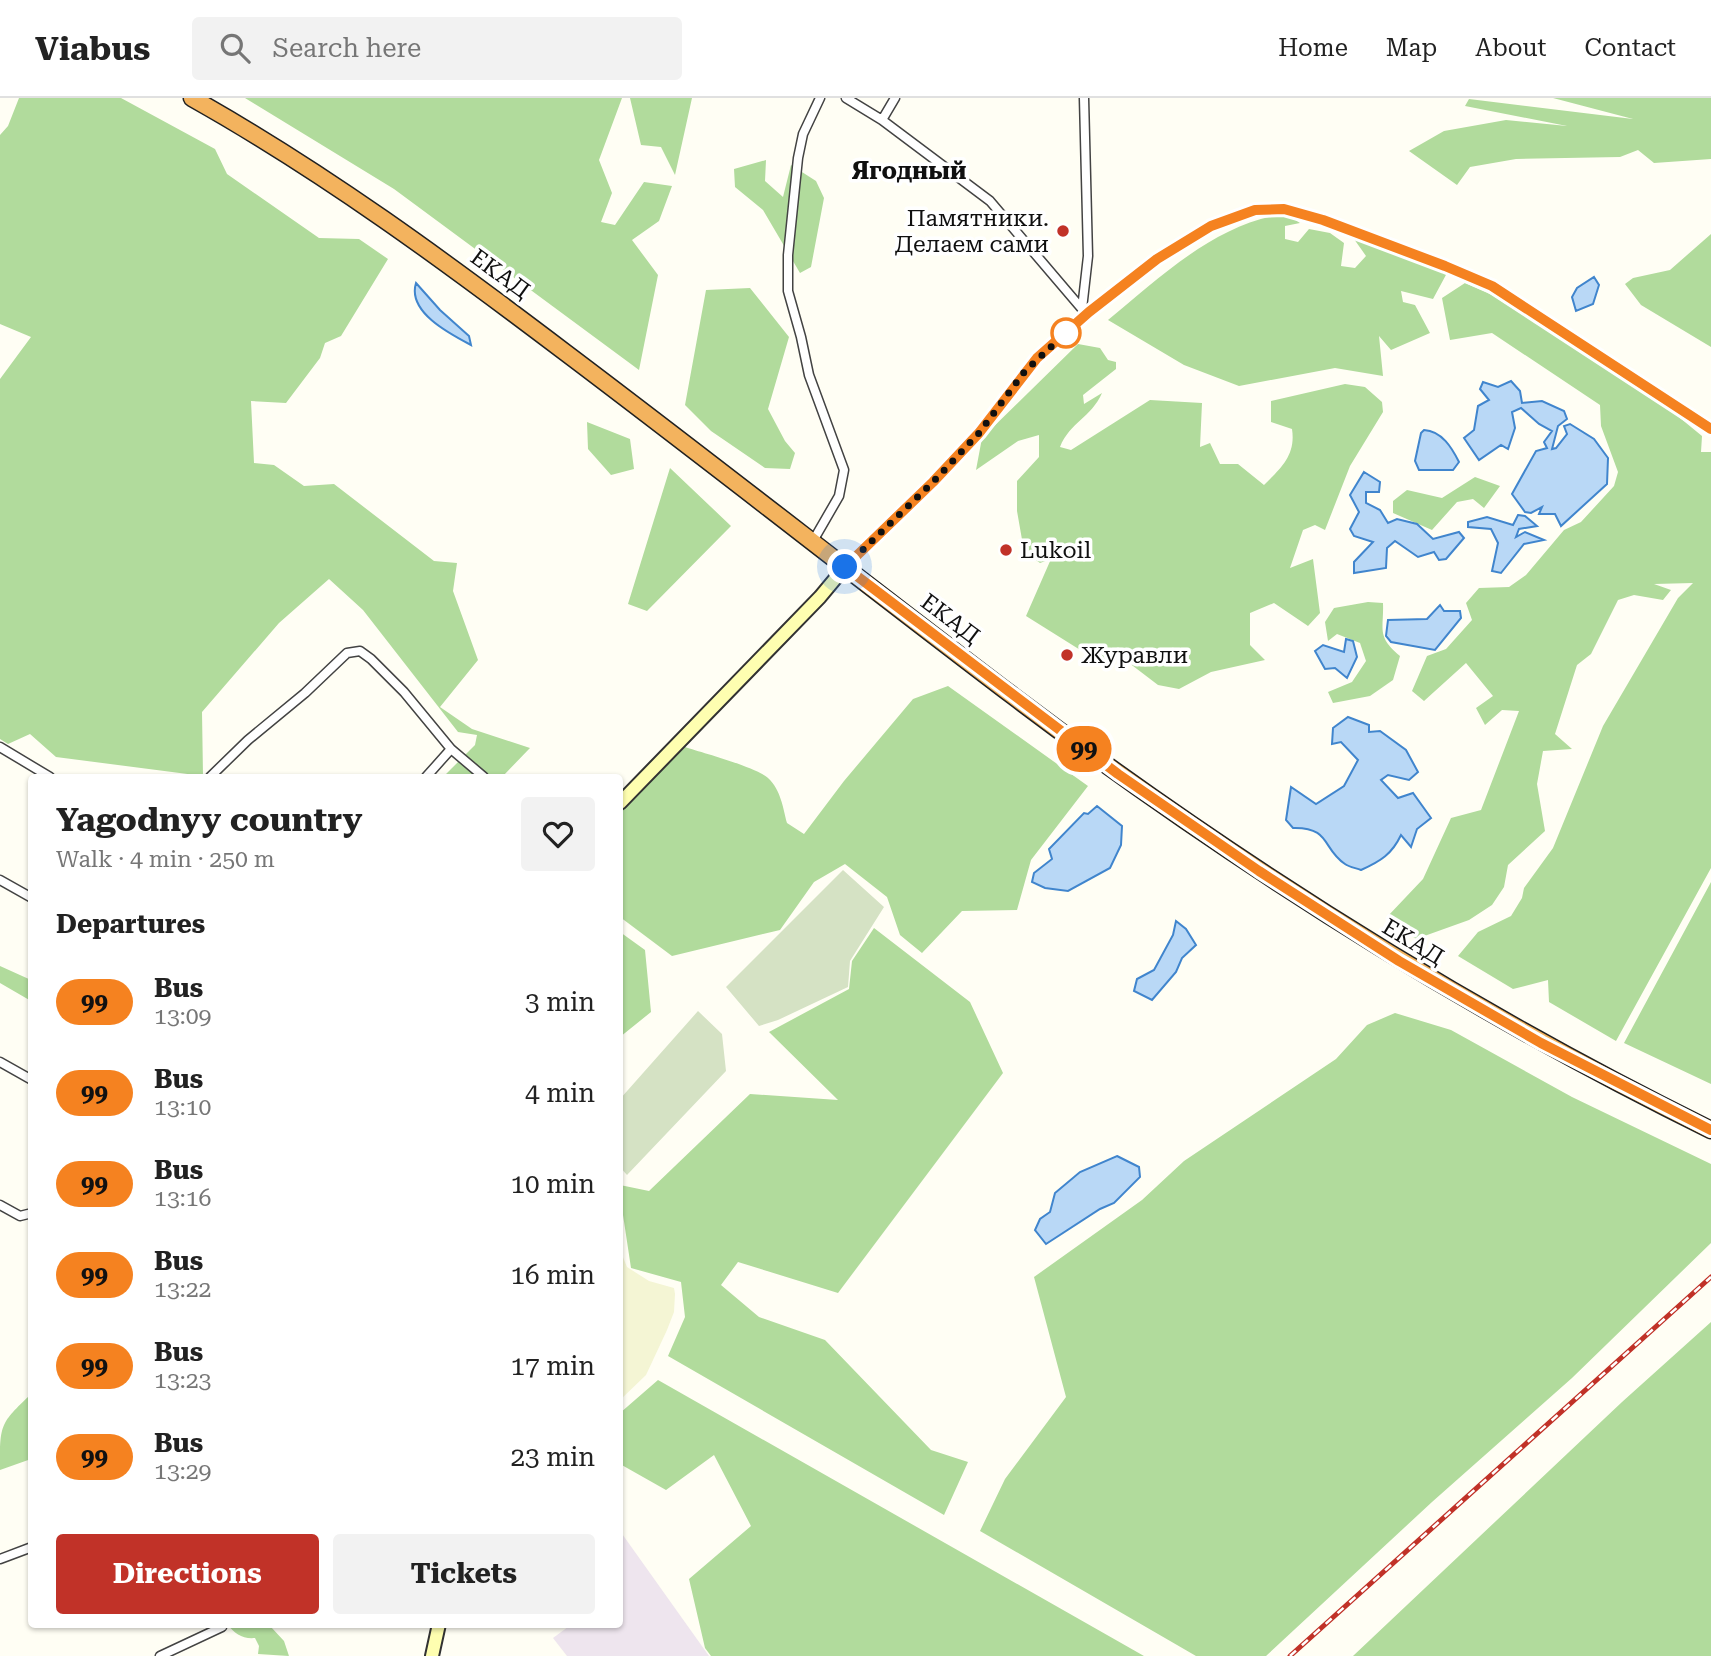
<!DOCTYPE html>
<html lang="en">
<head>
<meta charset="utf-8">
<style>
	body { margin:0; font-family:"Roboto Serif",serif; background:#f2f2f2; color:#222; height:100vh; display:flex; flex-direction:column; font-size:26px; white-space:nowrap }
	* { box-sizing:border-box; margin:0 }
	p { font-size:23px; color:#767676 }
	.icon { flex:none; width:38px; height:38px; fill:none; stroke:currentColor; stroke-width:2; stroke-linecap:round; stroke-linejoin:round }
	.map { position:relative; flex:1; overflow:hidden }
	.sheet { position:absolute; left:28px; top:676px; width:595px; height:854px; display:flex; flex-direction:column; background:#fff; border-radius:7px; box-shadow:0 2px 5px #0004 }
	.sheet>* { flex:none }
	.badge { padding:0 14px; border-radius:23px; font-size:24px; line-height:46px }
	.you { position:absolute; width:35px; height:35px; margin:-18px; border:5px solid #fff; border-radius:50%; background:#1a73e8; box-shadow:0 0 0 10px #1a73e833 }
	.map>.badge { position:absolute; translate:-50% -50%; box-shadow:0 0 0 4px #fff }
	h2 { padding:0 28px; font-size:26px; line-height:63px }
	.round { display:grid; place-items:center; flex:none; width:74px; height:74px; border-radius:7px; background:#f2f2f2 }
	.overview { display:flex; align-items:center; justify-content:space-between; height:119px; padding:0 28px }
	h1 { font-size:33px; font-weight:700; line-height:52px }
	.action { display:flex; gap:14px; margin-top:auto; padding:14px 28px }
	.action a { flex:1; height:80px; border-radius:7px; background:#c13228; color:#fff; font-size:28px; font-weight:700; line-height:80px; text-align:center }
	.action a+a { background:#f2f2f2; color:#222 }
	ul { padding:0; list-style:none }
	li { display:flex; align-items:center; gap:21px; height:91px; padding:0 28px }
	li div { flex:1 }
	li b { display:block; font-size:26px }
	li em { font-style:normal }
	li .badge { min-width:77px; font-weight:700; text-align:center }
	header { display:flex; align-items:center; gap:42px; box-sizing:border-box; height:98px; padding:0 35px; background:#fff; border-bottom:2px solid #e0e0e0 }
	header strong { font-size:33px }
	nav { display:flex; gap:38px; margin-inline-start:auto; font-size:24px }
	.search { width:490px; height:63px; background:#f2f2f2; display:flex; align-items:center; gap:18px; box-sizing:border-box; padding:0 24px; border-radius:7px; color:#767676; font-size:26px }
	.map>svg:first-child { display:block }
	.industrial { fill:#eee5ee }
	.farmland { fill:#f4f5d4 }
	.forest { fill:#b1db9c }
	.cemetery { fill:#d5e2c4 }
	.water { fill:#b9d8f6; stroke:#4085cd; stroke-width:2 }
	.lines { fill:none; stroke-linecap:round; stroke-linejoin:round }
	.street-casing { stroke:#434343; stroke-width:11 }
	.secondary-casing { stroke:#323232; stroke-width:16 }
	.highway-casing { stroke:#212121; stroke-width:19 }
	.street { stroke:#fff; stroke-width:8 }
	.secondary { stroke:#fefeb0; stroke-width:12 }
	.highway { stroke:#f3b35e; stroke-width:16 }
	.rail-casing { stroke:#c13228; stroke-width:5 }
	.rail { stroke:#fff; stroke-width:2.5; stroke-dasharray:8; stroke-linecap:butt }
	.line-casing { stroke:#fff; stroke-width:16 }
	.line { stroke:#f58220; stroke-width:10 }
	.walk { stroke:#101010; stroke-width:7; stroke-dasharray:0 12.6 }
	.poi-dot { fill:#c13228; stroke:#fff; stroke-width:2.5 }
	.stop-dot { fill:#fff; stroke:#f58220; stroke-width:3.5 }
	.labels { text-anchor:middle; dominant-baseline:central; stroke-width:7; stroke-linejoin:round; paint-order:stroke }
	.poi-label { font-size:23px; fill:#101010; stroke:#fff; text-anchor:start }
	.street-label { font-size:23px; fill:#101010; stroke:#fff }
	.neighbourhood-label { font-size:24px; font-weight:bold; fill:#101010; stroke:#fff }
</style>
</head>
<body>
<header>
<strong>Viabus</strong>
<div class="search"><svg class="icon" aria-label="search" viewBox="0 0 24 24"><circle cx="10" cy="10" r="6"/><path d="M15 15l6 6"/></svg>Search here</div>
<nav><a>Home</a><a>Map</a><a>About</a><a>Contact</a></nav>
</header>
<div class="map">
<svg width="1711" height="1558" viewBox="0 0 1711 1558">
	<rect width="100%" height="100%" fill="#fffef4"/>
	<!-- industrial -->
	<path class="industrial" d="M620,1433L709,1558H567L553,1540L572,1526H620Z"/>
	<!-- farmland -->
	<path class="farmland" d="M620,1152L627,1169L649,1183L674,1190L675,1196L674,1214L667,1232L646,1277L620,1302Z"/>
	<!-- forest -->
	<path class="forest" d="M19,0H121L215,51L227,76L319,140L359,141L388,161L341,238L325,245L320,260L286,305L251,303L254,365L274,367L304,388L334,386L434,463L457,465L453,493L478,562L440,609L472,631L530,650L502,679H443L475,647L477,637L458,634L363,512L329,481L279,525L202,614L203,678L56,659L30,636L8,646L0,641V281L31,239L0,226V37L8,28Z
		M245,0H622L599,62L612,95L601,124L615,127L644,84L672,88L659,123L632,142L658,177L639,272L394,91Z
		M630,0H692L675,77L661,49L641,47Z
		M1553,0H1711V61L1654,65L1638,52L1620,59L1516,61L1470,69L1457,87L1409,53L1444,33L1506,22L1567,28L1465,8L1469,1L1633,21Z
		M766,62L765,83L783,99L791,67L816,83L824,100L811,169L800,175L763,112L735,89L734,71Z
		M1286,116L1300,125L1285,128V141L1298,144L1309,131L1330,135L1344,145L1341,168L1355,170L1366,158L1354,141L1447,175L1433,201L1401,193L1403,204L1415,207L1430,235L1391,252L1379,238L1383,278L1335,270L1239,288L1184,267L1108,222C1159,180 1217,124 1286,116Z
		M1711,136V249L1641,207L1625,186L1633,180L1670,172Z
		M1465,185L1492,197L1669,311L1702,338L1701,354H1711V770L1616,943L1549,904L1548,882L1513,891L1458,858L1478,834L1511,818L1522,800L1524,790L1553,750L1603,628L1678,500L1693,485L1654,486L1671,492L1663,502L1634,497L1618,502L1591,556L1577,567L1555,636L1572,651L1543,653L1537,686L1545,733L1508,767L1504,789L1492,807L1469,822L1416,841L1387,819L1423,781L1451,720L1481,712L1519,613L1502,612L1485,627L1476,610L1493,598L1466,565L1424,603L1412,593L1427,558L1446,551L1472,522L1466,505L1479,490L1509,489L1526,477L1564,432L1581,424L1614,388L1618,374L1601,328L1600,307L1492,235L1450,242L1442,200Z
		M750,190L789,239L768,311L785,343L795,355L790,371L765,370L711,333L685,307L706,192Z
		M1078,246L1100,250L1108,262L1116,264V271L1083,297L1084,306L1102,295C1091,320 1070,324 1060,349L1071,352L1150,302L1202,305L1200,349L1210,345L1220,366H1238L1264,387C1281,370 1296,357 1292,331L1271,324V303L1345,286L1365,289L1382,304L1383,314L1350,368L1325,432L1315,427L1303,432L1290,470L1313,461L1320,515L1308,528L1274,505L1250,515V547L1265,562L1211,574L1179,591L1158,587L1116,555L1101,565L1026,518L1051,461L1040,465L1024,453L1017,413V383L1039,359V337L1018,343L976,372L982,340Z
		M587,324L630,341L634,371L611,377L588,351Z
		M670,370L731,428L647,513L628,506Z
		M1475,379L1500,388L1484,410L1473,401L1457,404L1432,432L1393,415V403L1407,392L1442,400Z
		M1368,504L1383,505C1384,532 1376,538 1400,558L1393,582L1370,598L1333,605L1328,594L1352,584L1366,563L1360,545L1337,536L1328,543L1325,524L1334,510Z
		M948,588L1088,688L1031,762L1017,812L962,813L922,855L900,837L887,799L845,766L814,784L780,832L672,858L620,819V712L685,649C703,655 756,669 768,680C781,692 783,710 787,725L804,736L844,683L913,601Z
		M1711,784V986L1624,945Z
		M874,830L970,904L1003,975L838,1195L738,1164L721,1187L759,1219L825,1242L931,1352L968,1364L944,1417L668,1258L685,1219L681,1184L631,1170L620,1097V1087L649,1093L750,996L838,1002L769,934L849,891L852,863Z
		M620,834L645,852L651,914L620,939Z
		M0,868L31,882V903L0,885Z
		M1395,915L1451,932L1572,999L1711,1066V1145L1572,1280L1432,1404L1266,1558H1196L980,1433L1005,1381L1066,1299L1034,1179L1142,1102L1184,1063L1336,961L1367,927Z
		M1711,1224V1558H1353L1622,1304Z
		M658,1282L1144,1558H711L705,1550L689,1481L751,1428L714,1357L666,1392L620,1366V1315Z
		M31,1296V1361L0,1372C0,1325 0,1326 31,1296Z
		M227,1526H272L271,1529L284,1543L289,1558L258,1556L259,1548L255,1540C242,1541 235,1536 227,1526Z"/>
	<!-- cemetery -->
	<path class="cemetery" d="M843,772L884,809L850,863L848,889L778,922L759,928L726,889Z
		M698,913L722,936L726,973L627,1077L620,1069V1001Z"/>
	<!-- water -->
	<path class="water" d="M1594,179L1599,187L1593,206L1576,213L1572,199L1577,190Z
		M416,185L440,212L469,238L471,247C450,236 407,214 416,185Z
		M1511,283L1520,293L1522,305L1542,303L1564,313L1567,321L1558,328L1552,351L1556,350L1567,336L1564,328L1570,326L1594,341L1608,360L1607,386L1561,428L1555,416H1539L1542,409L1531,415L1525,414L1512,396L1536,353L1547,350L1544,344L1552,333L1539,326L1521,310L1512,314L1515,330L1508,351L1501,347L1479,362L1464,340L1474,332L1478,308L1489,302L1480,291L1483,284L1498,289Z
		M1424,332C1442,333 1452,350 1459,364L1453,372H1419L1415,363L1421,335Z
		M1364,374L1380,384L1379,394H1366V405L1380,412L1388,425L1397,421L1417,426L1433,441L1459,434L1464,440L1446,461L1439,462L1434,454L1418,459L1395,443L1387,450L1386,470L1354,475V464L1373,444L1354,438L1350,431L1359,414L1350,397Z
		M1518,417L1525,418L1537,428L1519,431L1516,439L1525,434L1544,442L1524,446L1501,475L1492,473L1498,445L1491,431L1468,429V424L1487,419L1513,427Z
		M1440,507L1444,513H1460L1461,520L1435,552L1391,544L1386,538L1388,522L1427,521Z
		M1346,541L1353,543L1357,559L1347,580L1335,570L1325,571L1315,553L1323,547L1344,554Z
		M1348,619L1369,627V634L1380,633L1406,652L1418,674L1409,682L1388,677L1381,682L1398,700L1413,695L1431,720L1417,731L1411,749L1401,737C1392,756 1381,763 1361,772C1356,770 1349,769 1345,766C1322,751 1331,729 1293,730L1286,722L1291,689L1316,706L1344,688L1358,662L1341,644L1332,646L1333,630Z
		M1097,708L1122,728L1121,747L1110,770L1068,793L1045,790L1032,784L1034,775L1052,761L1049,751L1084,715L1088,716Z
		M1176,823L1186,831L1196,847L1182,860L1176,874L1152,902L1134,893L1137,881L1154,872L1173,837Z
		M1117,1058L1139,1069L1140,1079L1114,1105L1100,1111L1046,1146L1035,1132L1040,1121L1050,1114L1055,1095L1080,1074Z"/>
	<g class="lines">
		<defs>
			<path id="street" d="M846,0L882,22L990,103L1082,211L1084,219
				M882,22L895,0
				M1082,211L1088,158L1084,0
				M813,443L839,398L844,372L809,277L801,239L788,193V157L798,60L803,36L820,0
				M845,469L933,384L979,335L1037,260L1089,214L1157,161L1211,128L1255,112L1284,111L1323,122L1445,168L1492,188L1711,331
				M0,649L50,679
				M210,679L248,642L305,595L347,555L360,553L371,561L404,594L451,651L484,679
				M426,679L451,651
				M0,782L32,800
				M0,964L32,982
				M0,1107L20,1118L32,1115
				M0,1461L32,1449
				M160,1558L222,1529"/>
			<path id="secondary" d="M620,705L820,499L845,469
				M432,1558L439,1526"/>
			<path id="highway" d="M192,0C324,74 446,164 566,255C716,368 864,485 1013,598C1234,765 1463,910 1711,1032"/>
		</defs>
		<!-- street casing -->
		<use href="#street" class="street-casing"/>
		<!-- secondary casing -->
		<use href="#secondary" class="secondary-casing"/>
		<!-- highway casing -->
		<use href="#highway" class="highway-casing"/>
		<!-- street -->
		<use href="#street" class="street"/>
		<!-- secondary -->
		<use href="#secondary" class="secondary"/>
		<!-- highway -->
		<use href="#highway" class="highway"/>
		<defs>
			<path id="rail" d="M1290,1558L1711,1179"/>
		</defs>
		<!-- rail casing -->
		<use href="#rail" class="rail-casing"/>
		<!-- rail -->
		<use href="#rail" class="rail"/>
	</g>
	<g class="lines">
		<defs>
			<path id="line" d="M1711,331L1492,188L1445,168L1323,122L1284,111L1255,112L1211,128L1157,161L1089,214L1037,260L979,335L933,384L845,469L1118,676L1259,773L1399,863L1541,945L1711,1032"/>
		</defs>
		<!-- line casing -->
		<use href="#line" class="line-casing"/>
		<!-- line -->
		<use href="#line" class="line"/>
		<!-- walk -->
		<path class="walk" d="M845,469L933,384L979,335L1025,273L1066,235"/>
	</g>
	<!-- markers -->
	<g class="poi-dot">
		<circle cx="1063" cy="133" r="7"/>
		<circle cx="1006" cy="452" r="7"/>
		<circle cx="1067" cy="557" r="7"/>
	</g>
	<circle class="stop-dot" cx="1066" cy="235" r="14"/>
	<g class="labels">
		<!-- poi labels -->
		<g class="poi-label">
			<text x="1049" y="120" text-anchor="end">Памятники.<tspan x="1049" dy="26">Делаем сами</tspan></text>
			<text x="1020" y="452">Lukoil</text>
			<text x="1081" y="557">Журавли</text>
		</g>
		<!-- street labels -->
		<g class="street-label">
			<text transform="translate(500 176) rotate(36)">ЕКАД</text>
			<text transform="translate(950 521) rotate(37)">ЕКАД</text>
			<text transform="translate(1413 844) rotate(31)">ЕКАД</text>
		</g>
		<!-- neighbourhood labels -->
		<g class="neighbourhood-label">
			<text x="909" y="73">Ягодный</text>
		</g>
	</g>
</svg>
<div class="you" style="left:845px;top:469px"></div>
<b class="badge" style="left:1084px;top:651px;background:#f58220;color:#111">99</b>
<section class="sheet">
<div class="overview"><div><h1>Yagodnyy country</h1><p>Walk · 4 min · 250 m</p></div><a class="round"><svg class="icon" aria-label="heart" viewBox="0 0 24 24"><path d="M12 20l-8-8c-3-5 5-10 8-4 3-6 11-1 8 4z"/></svg></a></div>
<h2>Departures</h2>
<ul>
<li><span class="badge" style="background:#f58220;color:#111">99</span><div><b>Bus</b><p>13:09</p></div><em>3 min</em></li>
<li><span class="badge" style="background:#f58220;color:#111">99</span><div><b>Bus</b><p>13:10</p></div><em>4 min</em></li>
<li><span class="badge" style="background:#f58220;color:#111">99</span><div><b>Bus</b><p>13:16</p></div><em>10 min</em></li>
<li><span class="badge" style="background:#f58220;color:#111">99</span><div><b>Bus</b><p>13:22</p></div><em>16 min</em></li>
<li><span class="badge" style="background:#f58220;color:#111">99</span><div><b>Bus</b><p>13:23</p></div><em>17 min</em></li>
<li><span class="badge" style="background:#f58220;color:#111">99</span><div><b>Bus</b><p>13:29</p></div><em>23 min</em></li>
</ul>
<div class="action"><a>Directions</a><a>Tickets</a></div>
</section>
</div>
</body>
</html>
